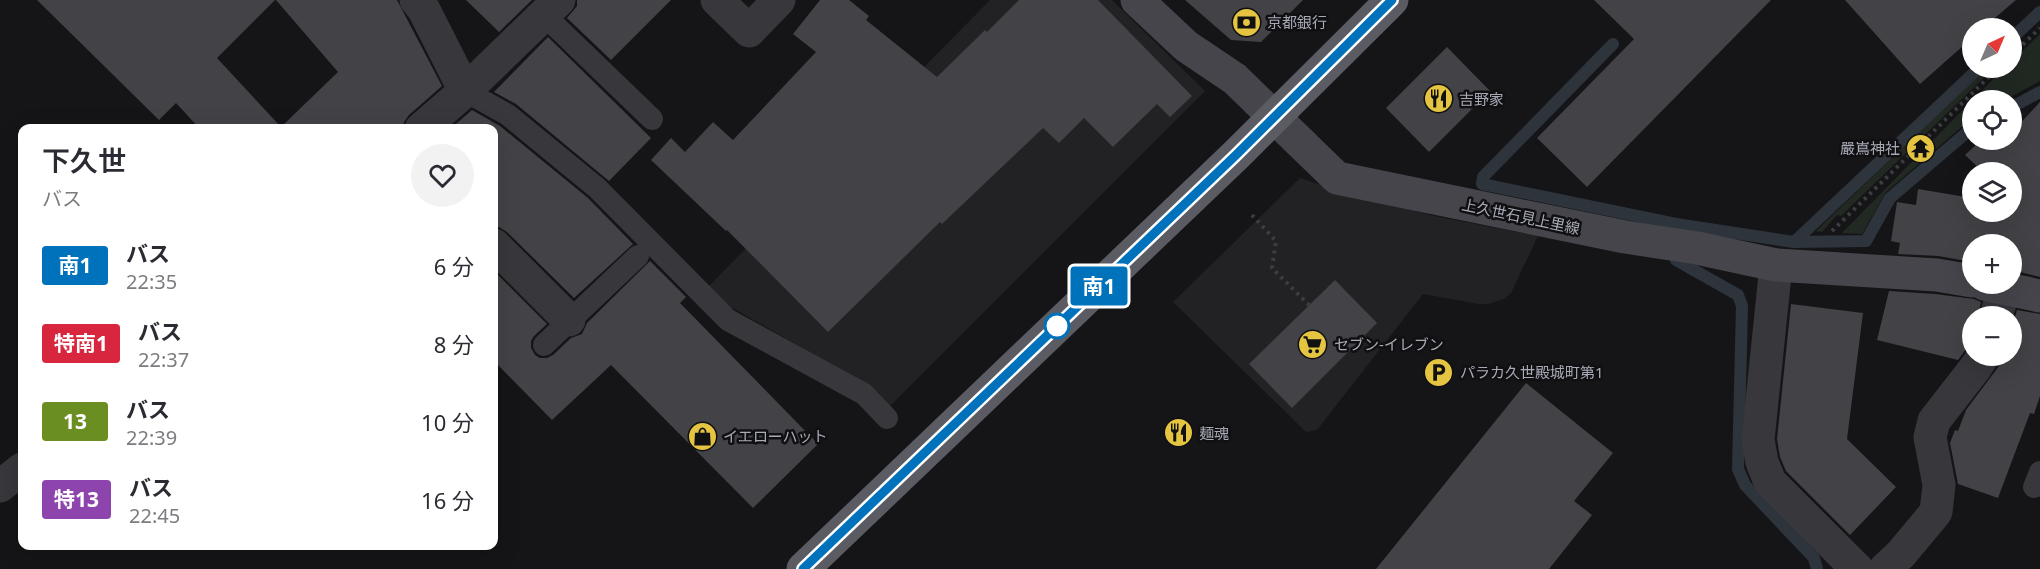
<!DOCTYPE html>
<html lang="ja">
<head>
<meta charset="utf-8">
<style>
	body { margin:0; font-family:"Noto Sans","Noto Sans JP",sans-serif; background:#f2f2f3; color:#2b2b33; height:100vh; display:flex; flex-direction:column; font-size:22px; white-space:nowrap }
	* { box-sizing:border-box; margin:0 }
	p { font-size:20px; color:#7c7c81 }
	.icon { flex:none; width:33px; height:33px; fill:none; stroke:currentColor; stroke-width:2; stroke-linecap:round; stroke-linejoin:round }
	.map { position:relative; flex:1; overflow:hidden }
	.drawer { position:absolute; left:18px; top:124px; width:480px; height:426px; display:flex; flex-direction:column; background:#fff; border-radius:12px; box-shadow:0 6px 24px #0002 }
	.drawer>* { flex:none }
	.badge { padding:0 12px; border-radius:4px; font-size:21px; line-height:39px }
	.needle { width:39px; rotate:44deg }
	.controls { position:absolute; left:1962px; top:18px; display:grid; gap:12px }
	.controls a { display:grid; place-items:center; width:60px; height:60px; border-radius:50%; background:#fff; box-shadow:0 6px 24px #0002; font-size:30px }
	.map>.badge { position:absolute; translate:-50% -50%; box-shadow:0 0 0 3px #fff }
	.round { display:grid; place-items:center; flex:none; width:63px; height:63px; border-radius:32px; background:#f2f2f3 }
	.overview { display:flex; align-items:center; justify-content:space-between; height:102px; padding:0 24px }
	h1 { font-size:28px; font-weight:600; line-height:45px }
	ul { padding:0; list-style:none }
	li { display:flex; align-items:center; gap:18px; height:78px; padding:0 24px }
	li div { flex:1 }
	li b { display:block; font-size:22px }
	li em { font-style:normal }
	li .badge { min-width:66px; font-weight:700; text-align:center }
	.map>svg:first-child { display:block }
	.built { fill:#222124 }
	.green { fill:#222923 }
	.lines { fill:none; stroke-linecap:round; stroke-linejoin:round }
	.stream { stroke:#2e343c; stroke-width:12 }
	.building { fill:#424247 }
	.path { stroke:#3d3d42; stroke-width:4; stroke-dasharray:3 4.5; stroke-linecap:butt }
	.service { stroke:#37373c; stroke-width:22 }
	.minor { stroke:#37373c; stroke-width:33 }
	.secondary { stroke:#45454b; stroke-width:33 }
	.trunk { stroke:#5b5c63; stroke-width:33 }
	.line-casing { stroke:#fff; stroke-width:14 }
	.line { stroke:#0072bc; stroke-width:9 }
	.stop-dot { fill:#fff; stroke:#0072bc; stroke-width:3 }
	.labels { text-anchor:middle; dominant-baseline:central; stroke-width:5; stroke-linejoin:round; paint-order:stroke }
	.poi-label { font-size:15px; fill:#a8aab6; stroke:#101012; text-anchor:start }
	.street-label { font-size:15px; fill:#a8aab6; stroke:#101012 }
</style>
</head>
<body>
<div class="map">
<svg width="2040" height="569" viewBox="0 0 2040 569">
	<rect width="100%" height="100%" fill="#151517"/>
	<!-- built -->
	<path class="built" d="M990,0H1112L1205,91L890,406L874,389L731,307L708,287Z
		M1300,178L1340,191L1434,216L1538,236L1511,293L1504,299L1488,304H1479L1423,294L1317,430L1306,432L1173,302Z"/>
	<!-- green -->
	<path class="green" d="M2040,34V81L2005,100H1972V118L1886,192L1862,234L1842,233L2000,72L2004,68H2012V61Z
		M1986,68H1994L1841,216L1837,215L1822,232L1816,231Z"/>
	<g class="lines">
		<!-- stream -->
		<path class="stream" d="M2012,38L2040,12
			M1613,44L1483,177L1482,184L1676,224L1794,242L1979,68
			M2012,107L2040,92
			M1794,242L1866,241L1890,198L1972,128
			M1676,249V260L1738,295L1742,306L1738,469L1745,485L1814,558L1817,569"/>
	</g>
	<!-- building -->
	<path class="building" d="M37,0H275L217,58L281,127L338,72L276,0H397L442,86L409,115L404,122L403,129H200L176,103L159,120Z
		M466,0H532L499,32Z
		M577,0H671L611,60L567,18L577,6Z
		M820,0H849L869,16L866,20L937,77L985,30L987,32L1019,0H1098L1192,96L1170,117L1157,104L1113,147L1084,118L1059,143L1043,128L942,224L940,222L828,332L727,230L726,231L651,160L671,138L685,152L713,122L733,140L816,52L793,34Z
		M1185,0H1303L1261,42L1231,40Z
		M1594,0H1771L1587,187L1537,138L1634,39Z
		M1845,0H2016L1983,28H1972V38L1920,84Z
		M548,37L651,138L609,181L516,104L494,92Z
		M1447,47L1490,91L1429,152L1386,108Z
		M2040,102V277L2012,270V244H1972V262L1938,256L1898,254L1900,243L1891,241L1897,202L1916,205L1918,189L1972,198V212H2012V204L2017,205L2012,200V172H1983L1965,155L1981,140H2012V132Z
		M472,110L500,126L588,198L633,244L574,298L507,232L499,227H494V129H450Z
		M650,261L686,297L680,303L818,444L753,508L611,365L552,420L494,361V271L547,324L534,336L531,341V348L535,355L540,358H547L553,355L571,338L582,334L587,323Z
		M1335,280L1377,323L1292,408L1249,364Z
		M1889,291L1935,294L1974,299L1981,302L1978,316H1972V341L1958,360L1877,340Z
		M1791,304L1863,313L1847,439L1896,487L1850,535L1786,471L1780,457L1777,439Z
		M2017,310L2040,314V396L2034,414L2030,413L1998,498L1958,484L1950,443L1955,430L1958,431L1966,410L1999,366L2002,356H2012V326Z
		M1526,383L1613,453L1574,501L1592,515L1549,569H1376Z"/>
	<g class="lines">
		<!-- path -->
		<path class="path" d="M2012,55L2040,28
			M1252,215L1276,241L1272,268L1309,305
			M1832,231L1998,68"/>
		<!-- service -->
		<path class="service" d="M544,15L652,119
			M465,91L508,115L597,188L728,320L864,394L887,418
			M544,345L638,256
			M2034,487L2040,472"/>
		<!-- minor -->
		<path class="minor" d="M416,0L424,10L465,91
			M717,0L749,31L779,0
			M421,129L465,91L559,0
			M494,245L569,320
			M1776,265L1758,440L1762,462L1770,482L1857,569
			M1996,316L2005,287
			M0,486L22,469
			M1885,569L1901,554L1936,512L1939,485L1930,437L1934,421L1976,367L1983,356"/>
		<!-- secondary -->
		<path class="secondary" d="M1137,0L1186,46L1235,79L1337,178L1625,237L1697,248L1776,265L1937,275L1972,281
			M1984,284L2040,296"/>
		<!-- trunk -->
		<path class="trunk" d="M803,569L1236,155L1392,0"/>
	</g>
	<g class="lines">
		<defs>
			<path id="line" d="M803,569L1236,155L1392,0"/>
		</defs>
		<!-- line casing -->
		<use href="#line" class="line-casing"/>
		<!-- line -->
		<use href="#line" class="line"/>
	</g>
	<!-- icons -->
	<defs>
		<symbol id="bank-disc" viewBox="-11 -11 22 22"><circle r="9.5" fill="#e4c440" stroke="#101012"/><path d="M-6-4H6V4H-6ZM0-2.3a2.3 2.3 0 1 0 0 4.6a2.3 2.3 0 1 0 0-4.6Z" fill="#111"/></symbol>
		<symbol id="restaurant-disc" viewBox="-11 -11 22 22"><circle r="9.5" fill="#e4c440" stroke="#101012"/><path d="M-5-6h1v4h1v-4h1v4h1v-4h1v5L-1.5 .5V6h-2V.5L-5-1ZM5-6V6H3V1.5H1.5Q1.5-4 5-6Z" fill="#111"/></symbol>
		<symbol id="temple-disc" viewBox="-11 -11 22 22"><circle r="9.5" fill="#e4c440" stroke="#101012"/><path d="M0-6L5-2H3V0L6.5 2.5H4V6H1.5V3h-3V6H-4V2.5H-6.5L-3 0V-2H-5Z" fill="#111"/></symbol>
		<symbol id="supermarket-disc" viewBox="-11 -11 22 22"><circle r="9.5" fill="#e4c440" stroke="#101012"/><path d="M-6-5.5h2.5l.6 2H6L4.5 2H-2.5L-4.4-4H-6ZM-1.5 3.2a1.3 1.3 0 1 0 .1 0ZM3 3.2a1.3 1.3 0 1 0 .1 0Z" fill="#111"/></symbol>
		<symbol id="parking-disc" viewBox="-11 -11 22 22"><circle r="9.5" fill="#e4c440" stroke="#101012"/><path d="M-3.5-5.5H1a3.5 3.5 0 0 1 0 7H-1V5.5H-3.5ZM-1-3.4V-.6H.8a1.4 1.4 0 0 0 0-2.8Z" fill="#111"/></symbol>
		<symbol id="shop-disc" viewBox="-11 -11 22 22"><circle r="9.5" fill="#e4c440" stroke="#101012"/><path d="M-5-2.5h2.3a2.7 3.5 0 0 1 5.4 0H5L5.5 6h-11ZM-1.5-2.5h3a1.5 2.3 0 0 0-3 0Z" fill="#111"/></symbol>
	</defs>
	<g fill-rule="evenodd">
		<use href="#bank-disc" x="1230" y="6" width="33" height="33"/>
		<use href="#restaurant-disc" x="1422" y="82" width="33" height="33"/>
		<use href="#temple-disc" x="1904" y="132" width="33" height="33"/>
		<use href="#supermarket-disc" x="1296" y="328" width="33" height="33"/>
		<use href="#parking-disc" x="1422" y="356" width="33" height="33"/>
		<use href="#restaurant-disc" x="1162" y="416" width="33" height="33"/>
		<use href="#shop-disc" x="686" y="420" width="33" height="33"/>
	</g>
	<!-- markers -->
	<circle class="stop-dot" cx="1057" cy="326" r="12"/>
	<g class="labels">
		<!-- poi labels -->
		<g class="poi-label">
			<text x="1267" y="22">京都銀行</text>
			<text x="1459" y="99">吉野家</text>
			<text x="1900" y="148" text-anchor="end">嚴嶌神社</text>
			<text x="1334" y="344">セブン-イレブン</text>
			<text x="1460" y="372">パラカ久世殿城町第1</text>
			<text x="1199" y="433">麺魂</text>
			<text x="723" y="436">イエローハット</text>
		</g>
		<!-- street labels -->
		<g class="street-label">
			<text transform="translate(1521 216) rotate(12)">上久世石見上里線</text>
		</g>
	</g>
</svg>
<div class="controls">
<a><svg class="needle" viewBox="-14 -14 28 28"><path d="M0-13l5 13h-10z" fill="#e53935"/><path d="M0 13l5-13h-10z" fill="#7c7c81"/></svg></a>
<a><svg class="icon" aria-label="locate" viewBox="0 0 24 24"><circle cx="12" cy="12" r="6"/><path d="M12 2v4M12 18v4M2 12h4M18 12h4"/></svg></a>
<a><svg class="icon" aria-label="layers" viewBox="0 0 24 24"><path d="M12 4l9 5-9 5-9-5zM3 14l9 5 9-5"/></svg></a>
<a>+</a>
<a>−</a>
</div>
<b class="badge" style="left:1099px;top:286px;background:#0072bc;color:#fff">南1</b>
<section class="drawer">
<div class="overview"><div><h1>下久世</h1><p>バス</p></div><a class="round"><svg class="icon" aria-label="heart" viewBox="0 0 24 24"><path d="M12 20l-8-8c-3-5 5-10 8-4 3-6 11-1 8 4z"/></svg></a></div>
<ul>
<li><span class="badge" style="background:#0072bc;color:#fff">南1</span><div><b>バス</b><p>22:35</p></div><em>6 分</em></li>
<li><span class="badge" style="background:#d7263d;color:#fff">特南1</span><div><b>バス</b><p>22:37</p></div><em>8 分</em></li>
<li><span class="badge" style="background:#6b8e23;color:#fff">13</span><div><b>バス</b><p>22:39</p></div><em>10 分</em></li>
<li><span class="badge" style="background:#8e44ad;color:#fff">特13</span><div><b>バス</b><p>22:45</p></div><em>16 分</em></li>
</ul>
</section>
</div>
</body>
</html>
